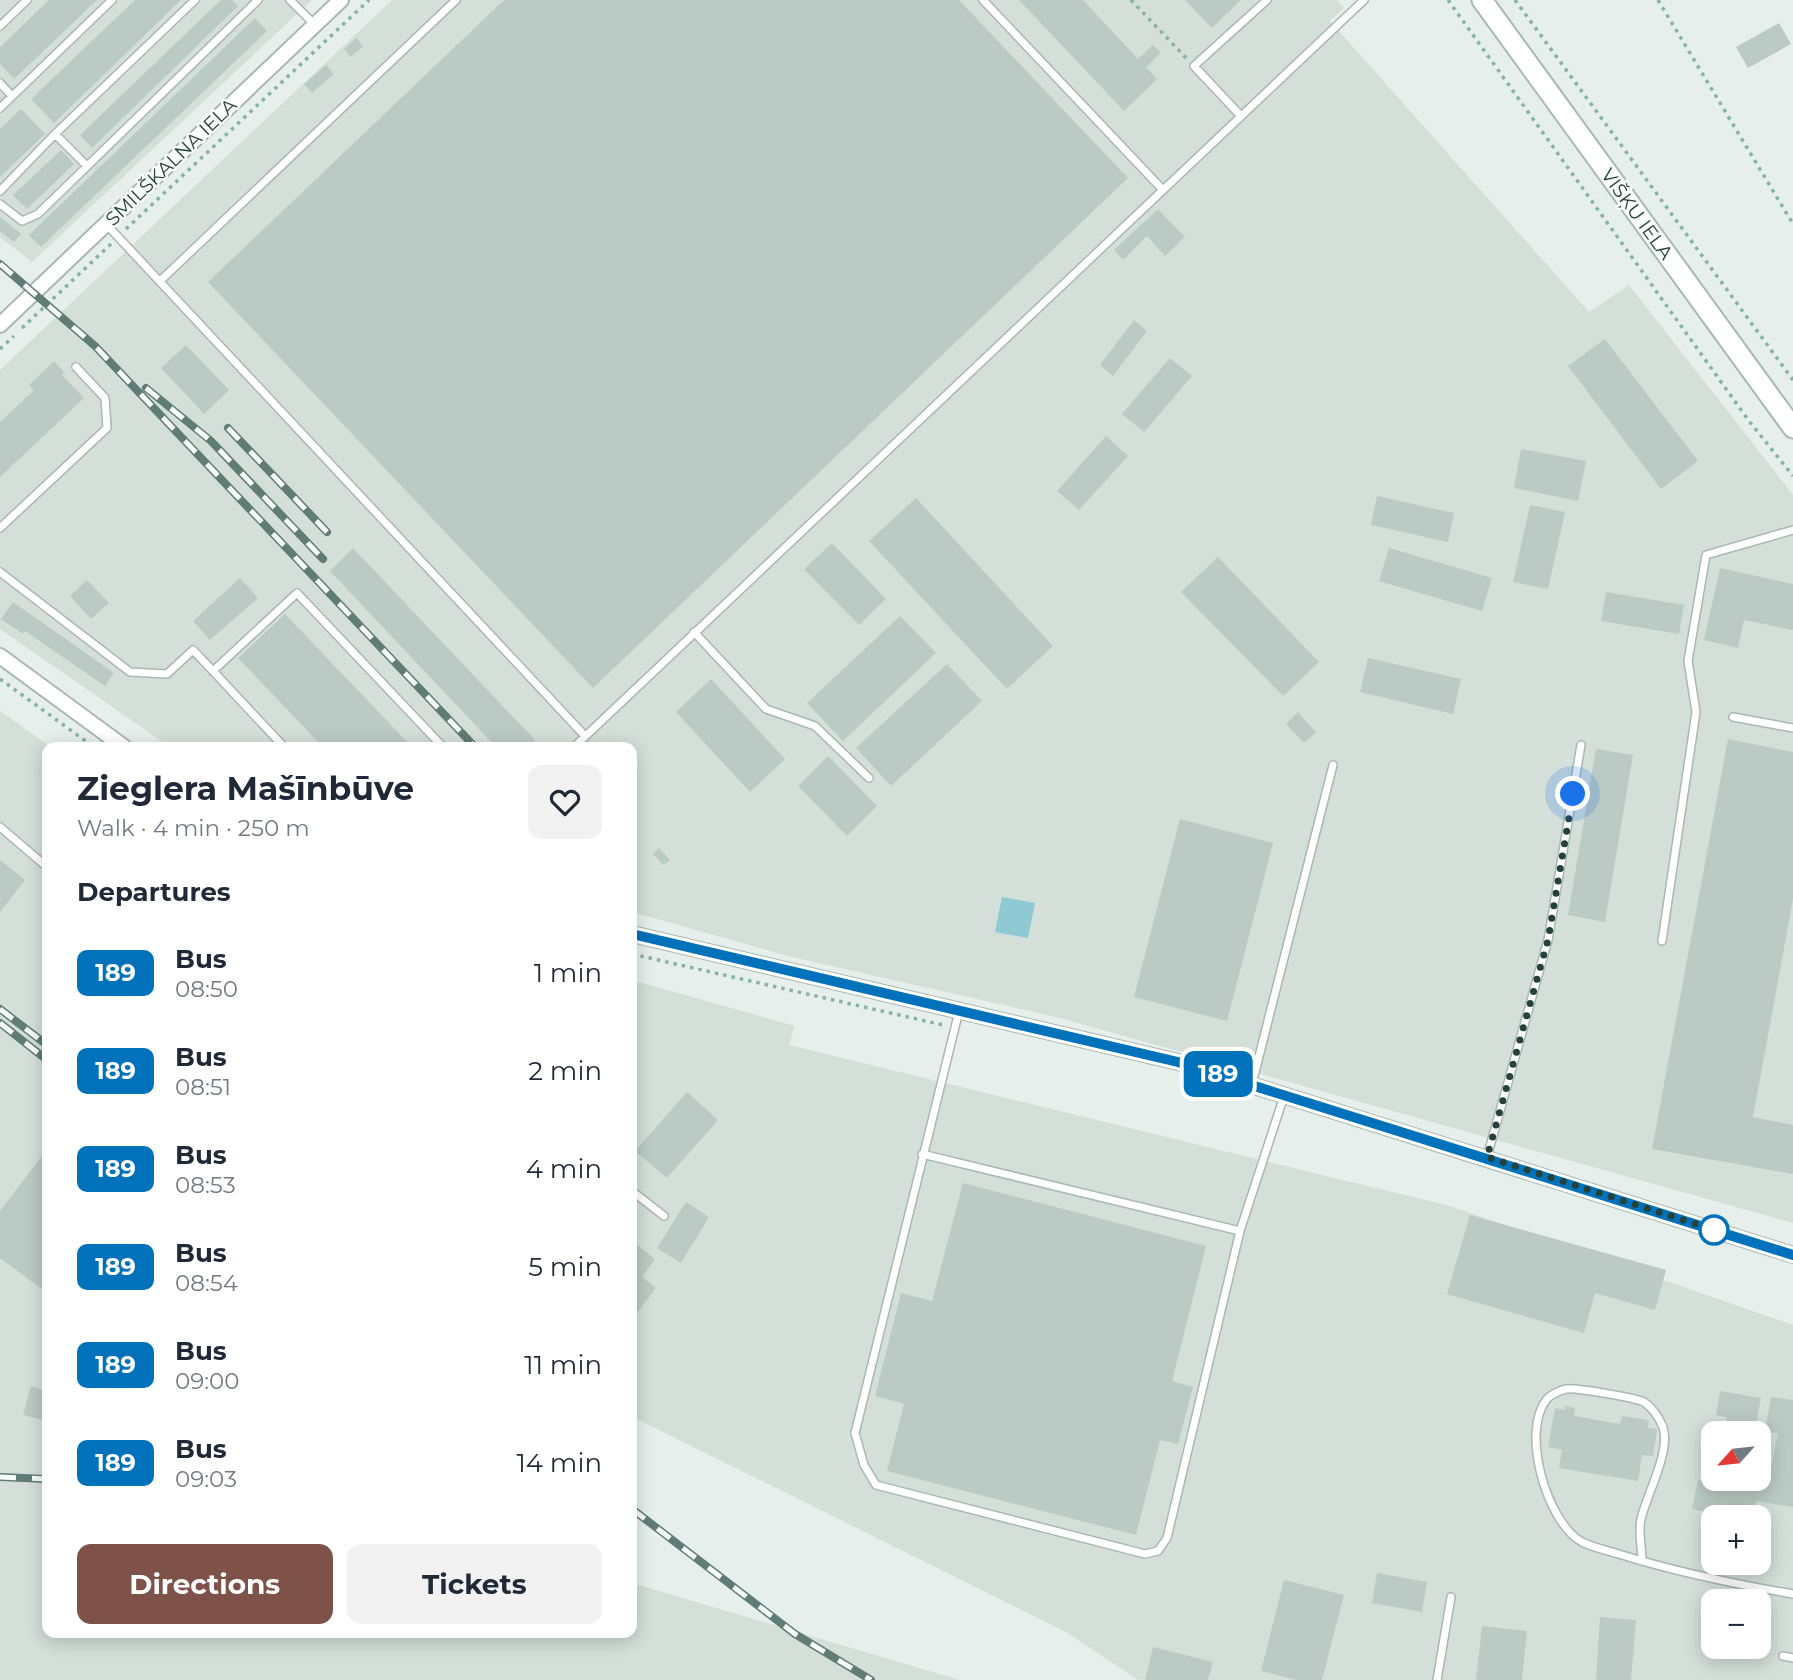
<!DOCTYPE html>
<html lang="en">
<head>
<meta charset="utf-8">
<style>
	body { margin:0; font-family:Montserrat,sans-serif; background:#f2f2f3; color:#1f2937; height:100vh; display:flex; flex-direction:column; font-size:26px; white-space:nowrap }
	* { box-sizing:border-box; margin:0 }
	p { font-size:23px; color:#747a83 }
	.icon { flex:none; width:38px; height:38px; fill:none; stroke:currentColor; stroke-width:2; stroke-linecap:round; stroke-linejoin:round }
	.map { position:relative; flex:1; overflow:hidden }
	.details { position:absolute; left:42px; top:742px; width:595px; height:896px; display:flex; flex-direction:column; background:#fff; border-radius:14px; box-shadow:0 4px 18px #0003 }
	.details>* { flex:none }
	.badge { padding:0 14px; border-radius:10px; font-size:24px; line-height:46px }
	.needle { width:46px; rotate:243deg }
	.fabs { position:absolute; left:1701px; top:1421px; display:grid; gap:14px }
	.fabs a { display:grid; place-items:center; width:70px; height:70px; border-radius:14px; background:#fff; box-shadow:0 4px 18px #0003; font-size:35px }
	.you { position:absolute; width:35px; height:35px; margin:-18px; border:5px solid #fff; border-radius:50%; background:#1a73e8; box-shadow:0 0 0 10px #1a73e833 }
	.map>.badge { position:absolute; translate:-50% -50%; box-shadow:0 0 0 4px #fff }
	h2 { padding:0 35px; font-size:26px; line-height:63px }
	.round { display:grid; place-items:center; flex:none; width:74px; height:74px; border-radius:14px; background:#f2f2f3 }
	.head { display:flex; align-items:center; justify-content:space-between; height:119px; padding:0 35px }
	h1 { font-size:33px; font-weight:700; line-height:52px }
	.action { display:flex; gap:14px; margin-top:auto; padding:14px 35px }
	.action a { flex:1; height:80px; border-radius:14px; background:#7f5249; color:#fff; font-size:28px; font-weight:700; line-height:80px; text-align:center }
	.action a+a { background:#f2f2f3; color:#1f2937 }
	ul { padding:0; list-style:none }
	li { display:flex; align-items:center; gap:21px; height:98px; padding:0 35px }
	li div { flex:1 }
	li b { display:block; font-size:26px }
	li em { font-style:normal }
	li .badge { min-width:77px; font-weight:700; text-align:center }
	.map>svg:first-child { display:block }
	.built { fill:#d4dfda; fill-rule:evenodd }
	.water { fill:#8ec9d4 }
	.building { fill:#bbcac4 }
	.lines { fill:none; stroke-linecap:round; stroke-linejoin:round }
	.lane-casing { stroke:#a8b8b2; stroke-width:10 }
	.street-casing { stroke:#a8b8b2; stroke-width:18 }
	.secondary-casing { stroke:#a4bbb3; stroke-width:23 }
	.path { stroke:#86b3a5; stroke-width:3.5; stroke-dasharray:3.5 5; stroke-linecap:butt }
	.lane { stroke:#fff; stroke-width:7 }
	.street { stroke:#fff; stroke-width:14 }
	.secondary { stroke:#fff; stroke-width:19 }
	.rail-casing { stroke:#5f7d75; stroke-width:8 }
	.rail { stroke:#f7fbf9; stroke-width:5; stroke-dasharray:16; stroke-linecap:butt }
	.line-casing { stroke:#fff; stroke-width:16 }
	.line { stroke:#0072bc; stroke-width:10 }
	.walk { stroke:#24423a; stroke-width:7; stroke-dasharray:0 12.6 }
	.stop-dot { fill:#fff; stroke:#0072bc; stroke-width:3.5 }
	.labels { text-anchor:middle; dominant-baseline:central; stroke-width:5; stroke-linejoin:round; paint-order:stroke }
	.street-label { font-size:19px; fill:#24423a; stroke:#f7fbf9 }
</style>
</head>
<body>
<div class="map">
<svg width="1793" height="1680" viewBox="0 0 1793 1680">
	<rect width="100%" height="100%" fill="#e6efeb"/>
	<!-- built -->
	<path class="built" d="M0,0H312L32,262L0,237Z
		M392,0H1337L1344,8L1330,21L1589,312L1629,285L1793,495V1223L1056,1017L792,957L632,912V747H170L0,629V370Z
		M0,711L51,747H47V1633H632V1583L960,1680H0Z
		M632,980L795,1026L789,1045L1450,1206L1793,1325V1680H1138L1066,1632L637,1419L632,1429ZM1713,1433H1759V1479H1713ZM1713,1517H1759V1563H1713ZM1713,1601H1759V1647H1713Z"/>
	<!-- water -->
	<path class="water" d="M1002,897L1035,903L1028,938L995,932Z"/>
	<!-- building -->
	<path class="building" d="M49,0H97L14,79L0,64V47Z
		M135,0H181L54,123L31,99Z
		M221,0H232L238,6L92,148L80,135Z
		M504,0H959L1128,178L593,688L208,282Z
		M1019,0H1083L1138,59L1153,45L1161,53L1146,67L1157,79L1124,111Z
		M1185,0H1241L1212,28Z
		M255,18L267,31L41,247L29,235Z
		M1779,23L1791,44L1748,68L1736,47Z
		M356,38L363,46L351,57L344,49Z
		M326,65L334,74L312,93L304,84Z
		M21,109L45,134L0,177V129Z
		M61,150L74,164L27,209L13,195Z
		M1158,209L1185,237L1165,256L1147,236L1123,260L1114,250Z
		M0,217L21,234L14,242L0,231Z
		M1134,320L1147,331L1113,376L1100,365Z
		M1605,339L1698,461L1661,489L1568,366Z
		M186,345L229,390L204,414L161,368Z
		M1170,358L1192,376L1144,432L1122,414Z
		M54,361L64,372L62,375L84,398L0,477V422L34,390L29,385Z
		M1106,436L1128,456L1079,510L1057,491Z
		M1521,449L1586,461L1578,501L1514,488Z
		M1377,496L1454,513L1448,542L1371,525Z
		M916,498L1053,646L1007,689L869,541Z
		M1530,505L1565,512L1548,589L1513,582Z
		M832,543L886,599L859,625L804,569Z
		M353,548L535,740L528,747H496L330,571Z
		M1389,548L1492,578L1482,611L1379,581Z
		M1218,557L1319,662L1283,696L1181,592Z
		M1720,568L1793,584V630L1744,620L1738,648L1704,640Z
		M240,578L258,598L210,640L193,621Z
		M87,580L109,603L91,619L70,596Z
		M1606,592L1684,605L1679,634L1601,621Z
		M13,602L114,673L105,686L25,631L23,634L1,619Z
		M285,614L412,747H323L238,658Z
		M900,616L936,653L843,741L807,703Z
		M1368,658L1461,679L1453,714L1360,692Z
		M947,664L982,701L891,786L856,748Z
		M711,679L785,759L750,792L676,712Z
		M1298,712L1316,732L1304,743L1286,724Z
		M1728,739L1793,752V899L1753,1117L1793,1125V1174L1652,1149Z
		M1596,749L1633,755L1605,922L1568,915Z
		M828,756L877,806L847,836L798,786Z
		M1180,819L1273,843L1227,1021L1134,997Z
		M659,848L670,860L663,865L653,854Z
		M0,860L25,880L0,912Z
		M687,1092L718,1120L667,1178L635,1151Z
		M47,1149V1293L0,1258V1211Z
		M963,1183L1206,1246L1172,1381L1193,1387L1178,1444L1160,1440L1136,1535L887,1471L904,1404L875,1396L901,1293L932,1301Z
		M686,1202L709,1217L681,1263L657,1248Z
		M1470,1215L1666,1270L1655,1310L1595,1293L1584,1333L1447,1294Z
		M632,1241L655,1259L642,1277L656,1288L632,1319Z
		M31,1386L47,1391V1421L23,1415Z
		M1720,1391L1761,1398L1755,1430L1765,1432L1771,1397L1793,1400V1507L1756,1501L1753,1517H1728L1692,1509L1698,1480L1715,1483L1716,1479H1760L1759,1484L1768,1485L1778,1433L1768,1432L1759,1477V1433H1724L1727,1417L1716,1415Z
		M1565,1406L1575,1408L1574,1416L1620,1424L1622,1416L1649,1420L1648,1428L1657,1429L1653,1456L1642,1455L1638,1481L1559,1468L1562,1450L1548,1447L1555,1408L1565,1410Z
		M1377,1573L1427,1582L1422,1612L1372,1603Z
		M1284,1580L1344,1595L1322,1680H1296L1261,1671Z
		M1600,1617L1636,1620L1631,1680H1596Z
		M1482,1626L1527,1631L1522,1680H1476Z
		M1153,1647L1213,1662L1208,1680H1145Z"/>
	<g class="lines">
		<defs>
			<path id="lane" d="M290,0L315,25
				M983,0L1162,189
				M0,26L27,0
				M0,83L12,96
				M0,108L112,0
				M1240,115L1194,66L1267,0
				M55,134L87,166
				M0,191L55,134L195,0
				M0,204L22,221L38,214L258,0
				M106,224L585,736
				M160,281L456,0
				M0,528L107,428L105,398L76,367
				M0,572L130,672L167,674L193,650L213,671L297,593L443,747
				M694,632L766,709L815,726L869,778
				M213,671L284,747
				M1733,717L1793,728
				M574,747L1364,0
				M0,827L47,867
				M1662,941L1696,712L1688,661L1706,555L1793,530
				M959,1011L855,1433L864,1465L876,1485L1145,1554L1158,1551L1167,1538L1240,1231L1284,1096
				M1252,1084L1333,765
				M922,1154L1240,1231
				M1487,1157L1548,940L1581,745
				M632,1191L664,1216
				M1642,1561C1642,1548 1638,1532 1641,1519C1646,1496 1671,1452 1663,1427C1659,1418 1653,1408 1644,1402C1636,1398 1574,1387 1566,1389C1561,1390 1550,1395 1547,1399C1520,1431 1547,1523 1582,1542C1594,1548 1610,1551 1622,1555C1679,1573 1735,1584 1793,1594
				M1783,1656L1793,1658
				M1437,1680L1451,1597"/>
			<path id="street" d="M0,325L341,0
				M0,656L124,747
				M632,934L1178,1062L1793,1255"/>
			<path id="secondary" d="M1482,0L1793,428"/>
		</defs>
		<!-- lane casing -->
		<use href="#lane" class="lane-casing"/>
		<!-- street casing -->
		<use href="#street" class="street-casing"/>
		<!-- secondary casing -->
		<use href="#secondary" class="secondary-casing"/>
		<!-- path -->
		<path class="path" d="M1131,0L1188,60
			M1448,0L1749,421L1793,476
			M1515,0L1793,380
			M1658,0L1793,224
			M126,229L369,0
			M22,328L111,244
			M0,349L14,336
			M0,679L94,747
			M632,954L943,1025"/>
		<!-- lane -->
		<use href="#lane" class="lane"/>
		<!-- street -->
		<use href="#street" class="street"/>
		<!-- secondary -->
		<use href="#secondary" class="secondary"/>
		<defs>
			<path id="rail" d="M0,264L95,346L475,747
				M146,388L211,441L323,559
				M228,428L327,532
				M0,1009L47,1045
				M0,1023L47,1060
				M0,1477L47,1479
				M632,1509L795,1634L871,1680"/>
		</defs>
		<!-- rail casing -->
		<use href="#rail" class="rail-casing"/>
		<!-- rail -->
		<use href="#rail" class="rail"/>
	</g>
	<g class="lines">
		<defs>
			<path id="line" d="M632,934L1178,1062L1793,1255"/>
		</defs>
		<!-- line casing -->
		<use href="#line" class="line-casing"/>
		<!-- line -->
		<use href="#line" class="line"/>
		<!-- walk -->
		<path class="walk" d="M1573,794L1548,940L1487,1157L1724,1233L1714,1230"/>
	</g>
	<!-- markers -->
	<circle class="stop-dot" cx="1714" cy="1230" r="14"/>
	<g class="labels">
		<!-- street labels -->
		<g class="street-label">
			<text transform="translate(171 162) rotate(-44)">SMILŠKALNA IELA</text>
			<text transform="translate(1637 214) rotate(54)">VIŠĶU IELA</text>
		</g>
	</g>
</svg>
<div class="fabs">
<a><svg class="needle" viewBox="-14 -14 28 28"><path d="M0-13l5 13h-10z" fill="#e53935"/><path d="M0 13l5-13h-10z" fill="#747a83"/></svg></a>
<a>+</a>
<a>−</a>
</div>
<div class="you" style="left:1573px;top:794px"></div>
<b class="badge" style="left:1218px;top:1074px;background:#0072bc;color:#fff">189</b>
<section class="details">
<div class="head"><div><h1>Zieglera Mašīnbūve</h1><p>Walk · 4 min · 250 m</p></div><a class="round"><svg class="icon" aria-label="heart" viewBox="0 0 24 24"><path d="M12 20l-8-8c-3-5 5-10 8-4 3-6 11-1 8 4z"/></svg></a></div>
<h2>Departures</h2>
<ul>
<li><span class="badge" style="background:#0072bc;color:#fff">189</span><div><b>Bus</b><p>08:50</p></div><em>1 min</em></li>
<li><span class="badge" style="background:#0072bc;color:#fff">189</span><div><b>Bus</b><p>08:51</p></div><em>2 min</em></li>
<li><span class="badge" style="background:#0072bc;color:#fff">189</span><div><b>Bus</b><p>08:53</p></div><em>4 min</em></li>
<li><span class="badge" style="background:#0072bc;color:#fff">189</span><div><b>Bus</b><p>08:54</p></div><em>5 min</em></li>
<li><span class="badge" style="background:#0072bc;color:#fff">189</span><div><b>Bus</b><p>09:00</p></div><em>11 min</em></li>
<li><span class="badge" style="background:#0072bc;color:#fff">189</span><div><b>Bus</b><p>09:03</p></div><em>14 min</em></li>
</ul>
<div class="action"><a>Directions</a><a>Tickets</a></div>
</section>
</div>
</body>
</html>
